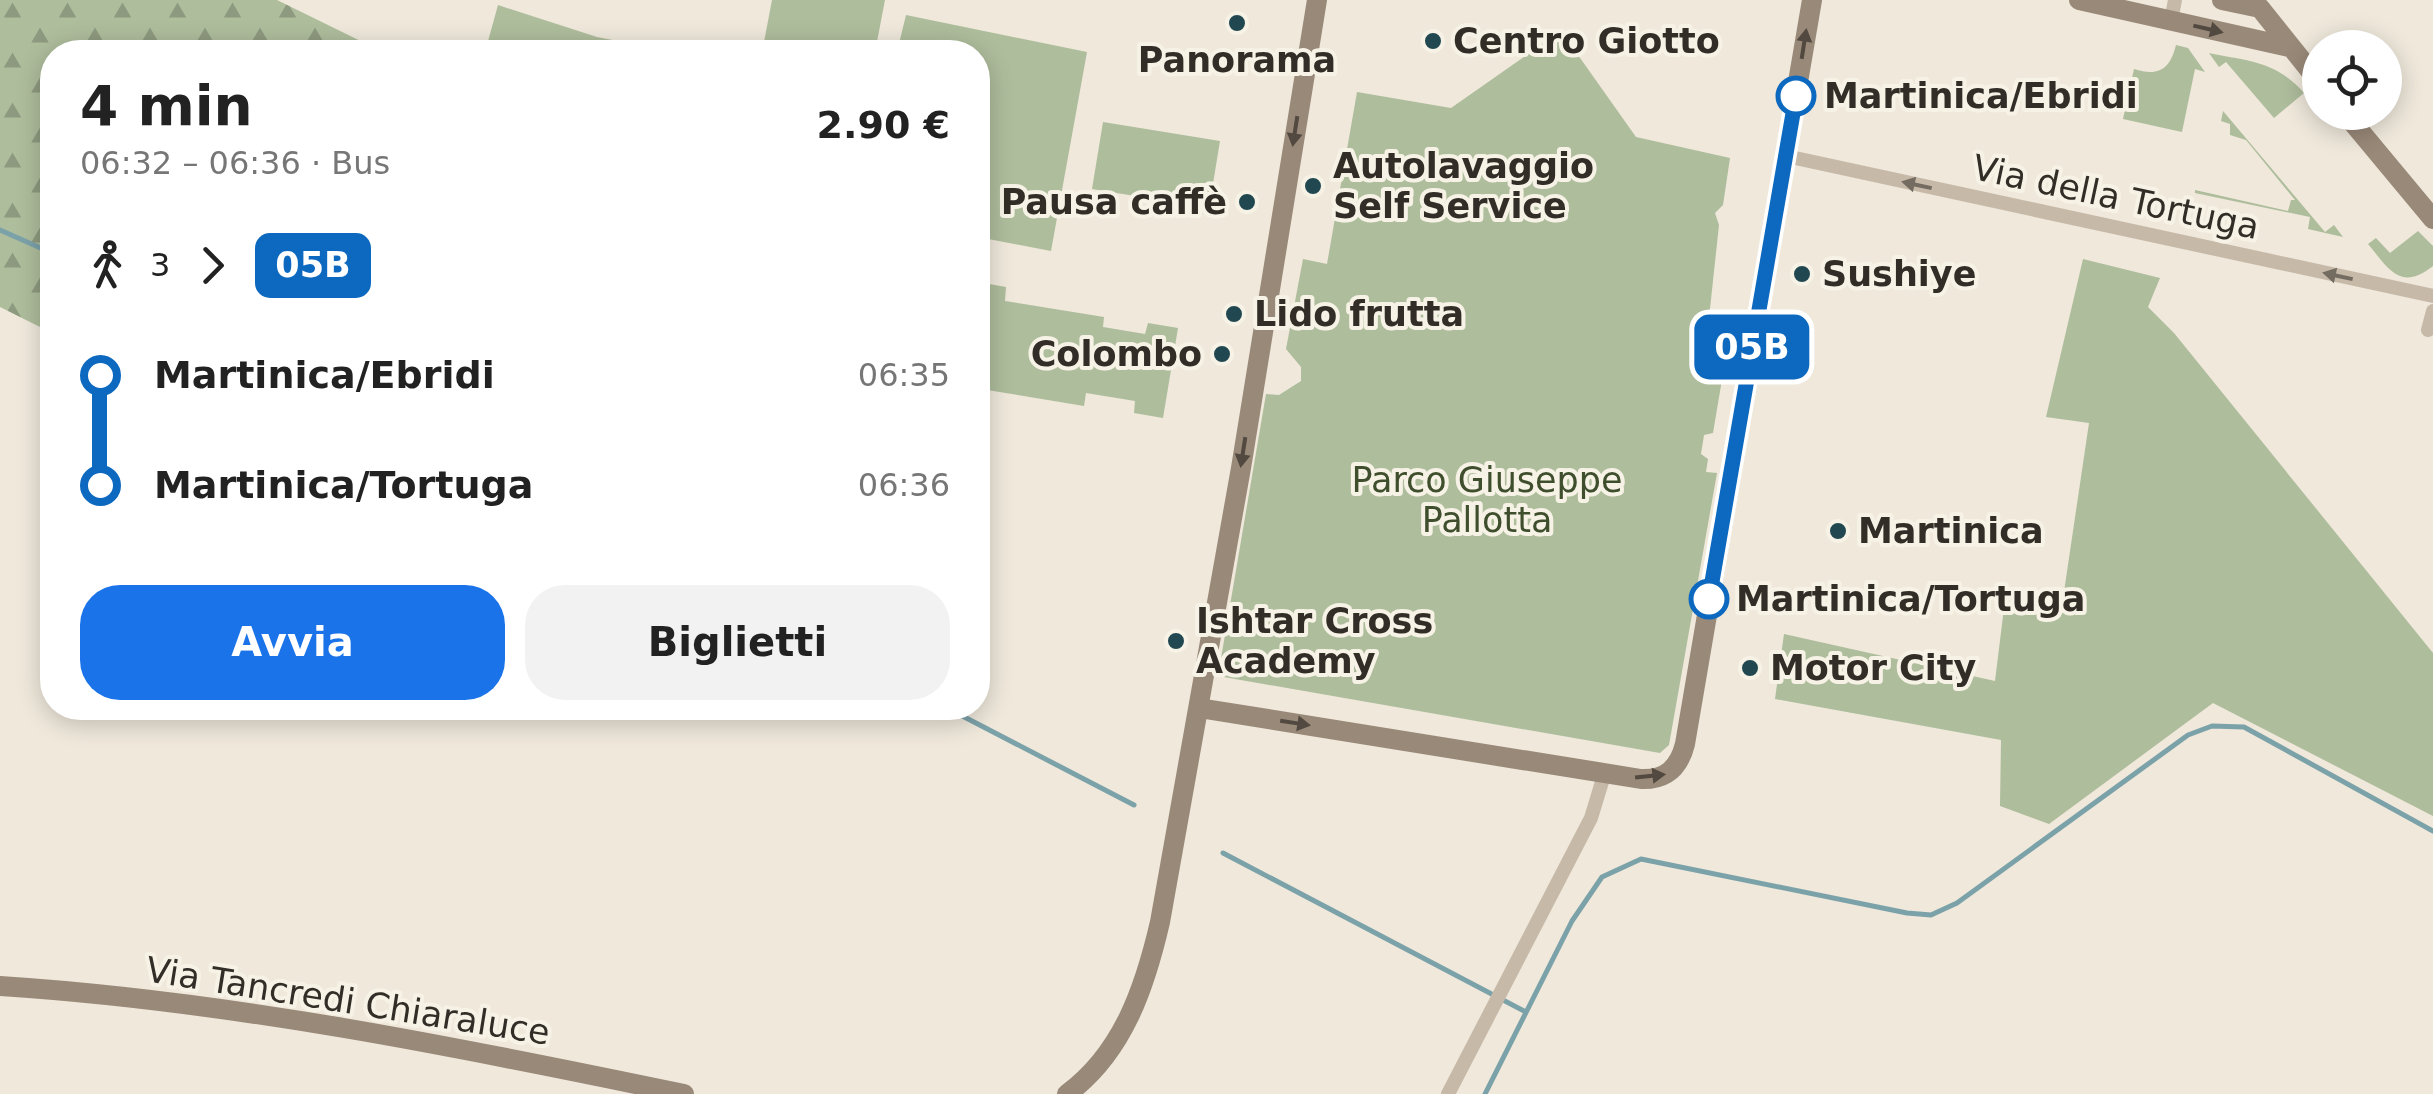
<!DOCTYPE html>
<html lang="it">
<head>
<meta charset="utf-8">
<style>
	body { margin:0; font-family:"DejaVu Sans",sans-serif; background:#f2f2f2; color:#222; height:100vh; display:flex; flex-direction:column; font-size:38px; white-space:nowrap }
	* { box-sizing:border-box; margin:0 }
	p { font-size:32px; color:#767676 }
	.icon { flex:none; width:55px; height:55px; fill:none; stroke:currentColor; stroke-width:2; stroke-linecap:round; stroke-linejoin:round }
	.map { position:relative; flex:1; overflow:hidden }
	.panel { position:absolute; left:40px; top:40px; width:950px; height:680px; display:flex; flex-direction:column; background:#fff; border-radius:40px; box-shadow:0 5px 25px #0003 }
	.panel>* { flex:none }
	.badge { padding:0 20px; border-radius:15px; font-size:35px; line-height:65px }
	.fabs { position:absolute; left:2302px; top:30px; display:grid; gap:20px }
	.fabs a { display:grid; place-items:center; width:100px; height:100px; border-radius:50%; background:#fff; box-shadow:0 5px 25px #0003; font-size:50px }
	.map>.badge { position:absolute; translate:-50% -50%; box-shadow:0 0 0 5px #fff }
	.legs { display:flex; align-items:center; gap:15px; height:110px; padding:0 40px; font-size:32px }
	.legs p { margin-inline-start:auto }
	.headline { display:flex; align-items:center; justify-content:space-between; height:170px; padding:0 40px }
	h1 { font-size:55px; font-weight:700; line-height:75px }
	.primary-button { display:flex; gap:20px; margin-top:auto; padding:20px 40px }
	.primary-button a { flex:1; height:115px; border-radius:40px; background:#1a73e8; color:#fff; font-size:40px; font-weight:700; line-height:115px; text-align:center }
	.primary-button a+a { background:#f2f2f2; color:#222 }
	ul { padding:0 40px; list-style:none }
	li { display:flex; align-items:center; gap:35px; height:110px; font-size:38px }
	li i { display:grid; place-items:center; width:15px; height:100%; margin:0 12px; background:currentColor }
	li i::after { content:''; width:25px; height:25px; margin:-12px; border:8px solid; border-radius:50%; background:#fff }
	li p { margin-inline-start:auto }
	li:first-child i { background:linear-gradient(#0000 50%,currentColor 0) }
	li:last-child i { background:linear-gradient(currentColor 50%,#0000 0) }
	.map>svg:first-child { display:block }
	.green { fill:#aebd9c }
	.forest { fill:url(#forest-firs) }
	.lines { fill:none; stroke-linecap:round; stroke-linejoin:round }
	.stream { stroke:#7ca2a9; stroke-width:5 }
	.street { stroke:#c6b9a8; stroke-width:14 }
	.secondary { stroke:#998979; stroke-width:20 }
	.oneway { fill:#524940 }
	.oneway2 { fill:#756c61 }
	.line-1-casing { stroke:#fff; stroke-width:22 }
	.line-1 { stroke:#0c69bf; stroke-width:15 }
	.poi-dot { fill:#214851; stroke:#f7f2e6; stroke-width:4 }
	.stop-1-dot { fill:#fff; stroke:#0c69bf; stroke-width:5 }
	.labels { text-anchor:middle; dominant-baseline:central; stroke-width:8; stroke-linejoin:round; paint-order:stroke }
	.poi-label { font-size:35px; font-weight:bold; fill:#332d27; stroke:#f7f2e6; text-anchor:start }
	.stop-label { font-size:35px; font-weight:bold; fill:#332d27; stroke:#f7f2e6; text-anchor:start }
	.street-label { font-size:35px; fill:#332d27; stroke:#f7f2e6 }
	.park-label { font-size:35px; fill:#3f4f2d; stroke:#f7f2e6 }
</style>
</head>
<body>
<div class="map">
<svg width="2433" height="1094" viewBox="0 0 2433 1094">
	<defs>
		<pattern id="forest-firs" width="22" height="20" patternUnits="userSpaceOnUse" patternTransform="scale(2.5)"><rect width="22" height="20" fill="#aebd9c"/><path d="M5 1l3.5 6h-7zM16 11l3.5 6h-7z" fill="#8e9a7f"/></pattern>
	</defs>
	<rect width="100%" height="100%" fill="#efe8db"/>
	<!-- green -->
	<path class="green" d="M772,0H885L875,52H820L764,42Z
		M498,5L597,37L675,52H485Z
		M906,15L1087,52L1051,251L978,237V52H897Z
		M1561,31L1636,137L1730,158L1723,205L1715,213L1719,225L1708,327L1730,332L1713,433L1704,435L1701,454L1708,459L1706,472L1717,473L1669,745L1660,753L1218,676L1266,394L1279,395L1301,381V367L1286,349L1303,259L1327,264L1357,92L1451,108Z
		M2176,45L2188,48L2205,72L2195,69L2182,132L2123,119L2134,69C2159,77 2170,69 2176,45Z
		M2209,53C2246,61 2275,60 2304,93L2274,118L2226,62L2219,67Z
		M2223,111L2325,232L2334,225L2343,237L2308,229L2310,217L2195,193V190L2288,211L2291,200H2295L2246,140L2230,135V124L2221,121Z
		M1103,122L1220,141L1209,208L1092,189Z
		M2418,231L2433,246V266C2400,292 2389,269 2368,244L2376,238L2390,253Z
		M2083,259L2160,278L2148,307L2174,333L2433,653V816L2213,703L2049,824L2000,806L2001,740L1775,699L1784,634L1995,681L2004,608L2061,612L2089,423L2046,417Z
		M978,282L1006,287L1005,301L1104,317L1103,327L1145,334L1148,323L1178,328L1163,418L1134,413L1135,401L1086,393L1084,406L981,389L978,401Z"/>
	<!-- forest -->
	<path class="forest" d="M0,0H277L383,52H52V333L0,307Z"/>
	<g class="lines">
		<!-- stream -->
		<path class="stream" d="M0,230L52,253
			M947,708L1134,805
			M1223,853L1526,1012
			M1485,1094L1572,921L1602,877L1641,859L1907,913L1931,915L1957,903L2188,735L2212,726L2244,727L2433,831"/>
		<!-- street -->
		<path class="street" d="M2171,21L2175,0
			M1786,156L2433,296
			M2428,330L2433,311
			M1448,1094L1591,818L1605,772"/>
		<!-- secondary -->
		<path class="secondary" d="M2079,0L2289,47
			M2222,0L2260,8L2320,83
			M2344,112L2433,219
			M1199,708L1641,779C1666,780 1679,768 1685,744L1812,0
			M0,986C231,1001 458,1047 684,1094
			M1067,1094C1123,1053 1145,987 1160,922L1241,468L1317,0"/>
	</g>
	<!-- one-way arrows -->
	<defs><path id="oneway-solid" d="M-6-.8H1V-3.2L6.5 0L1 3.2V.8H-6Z" transform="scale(2.5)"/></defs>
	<g class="oneway">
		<use href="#oneway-solid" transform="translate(2208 29) rotate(13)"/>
		<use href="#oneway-solid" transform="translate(1804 44) rotate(-81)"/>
		<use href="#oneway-solid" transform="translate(1295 131) rotate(99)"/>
		<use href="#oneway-solid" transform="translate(1243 452) rotate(99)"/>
		<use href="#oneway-solid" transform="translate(1295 723) rotate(9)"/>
		<use href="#oneway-solid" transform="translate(1650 776) rotate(-6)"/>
	</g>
	<g class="oneway2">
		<use href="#oneway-solid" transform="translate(1917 185) rotate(-168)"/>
		<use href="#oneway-solid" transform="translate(2338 276) rotate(-168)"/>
	</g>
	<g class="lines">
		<defs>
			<path id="line-1" d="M1709,599L1796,96"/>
		</defs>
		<!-- line-1 casing -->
		<use href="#line-1" class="line-1-casing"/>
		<!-- line-1 -->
		<use href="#line-1" class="line-1"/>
	</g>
	<!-- markers -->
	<g class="poi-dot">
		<circle cx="1237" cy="23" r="10"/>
		<circle cx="1433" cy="41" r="10"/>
		<circle cx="1313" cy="186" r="10"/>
		<circle cx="1247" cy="202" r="10"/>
		<circle cx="1802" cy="274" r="10"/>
		<circle cx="1234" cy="314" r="10"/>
		<circle cx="1222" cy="354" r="10"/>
		<circle cx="1838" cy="531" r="10"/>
		<circle cx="1176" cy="641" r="10"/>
		<circle cx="1750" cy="668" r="10"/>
	</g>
	<g class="stop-1-dot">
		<circle cx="1796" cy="96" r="18"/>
		<circle cx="1709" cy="599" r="18"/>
	</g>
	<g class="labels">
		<!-- poi labels -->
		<g class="poi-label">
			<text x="1453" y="41">Centro Giotto</text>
			<text x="1237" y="60" text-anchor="middle">Panorama</text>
			<text x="1333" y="166">Autolavaggio<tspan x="1333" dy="40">Self Service</tspan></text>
			<text x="1227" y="202" text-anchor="end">Pausa caffè</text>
			<text x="1822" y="274">Sushiye</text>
			<text x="1254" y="314">Lido frutta</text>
			<text x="1202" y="354" text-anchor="end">Colombo</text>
			<text x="1858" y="531">Martinica</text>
			<text x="1196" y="621">Ishtar Cross<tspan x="1196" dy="40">Academy</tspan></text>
			<text x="1770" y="668">Motor City</text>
		</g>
		<!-- stop labels -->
		<g class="stop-label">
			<text x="1824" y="96">Martinica/Ebridi</text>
			<text x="1736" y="599">Martinica/Tortuga</text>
		</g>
		<!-- street labels -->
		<g class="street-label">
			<text transform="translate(2116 197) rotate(12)">Via della Tortuga</text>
			<text transform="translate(348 1001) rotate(9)">Via Tancredi Chiaraluce</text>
		</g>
		<!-- park labels -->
		<g class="park-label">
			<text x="1487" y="480">Parco Giuseppe<tspan x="1487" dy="40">Pallotta</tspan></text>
		</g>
	</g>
</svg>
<div class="fabs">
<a><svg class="icon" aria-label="locate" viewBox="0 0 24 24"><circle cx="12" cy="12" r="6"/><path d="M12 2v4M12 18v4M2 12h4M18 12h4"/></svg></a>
</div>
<b class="badge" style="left:1752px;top:347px;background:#0c69bf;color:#fff">05B</b>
<section class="panel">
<div class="headline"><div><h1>4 min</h1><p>06:32 – 06:36 · Bus</p></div><b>2.90 €</b></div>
<div class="legs"><svg class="icon" aria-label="walk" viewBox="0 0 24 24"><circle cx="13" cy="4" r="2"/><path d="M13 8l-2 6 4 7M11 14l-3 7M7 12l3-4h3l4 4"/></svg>3<svg class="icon" aria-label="forward" viewBox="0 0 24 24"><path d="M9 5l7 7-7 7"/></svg><b class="badge" style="background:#0c69bf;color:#fff">05B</b></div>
<ul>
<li><i style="color:#0c69bf"></i><b>Martinica/Ebridi</b><p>06:35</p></li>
<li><i style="color:#0c69bf"></i><b>Martinica/Tortuga</b><p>06:36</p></li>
</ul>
<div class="primary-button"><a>Avvia</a><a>Biglietti</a></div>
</section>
</div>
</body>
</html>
